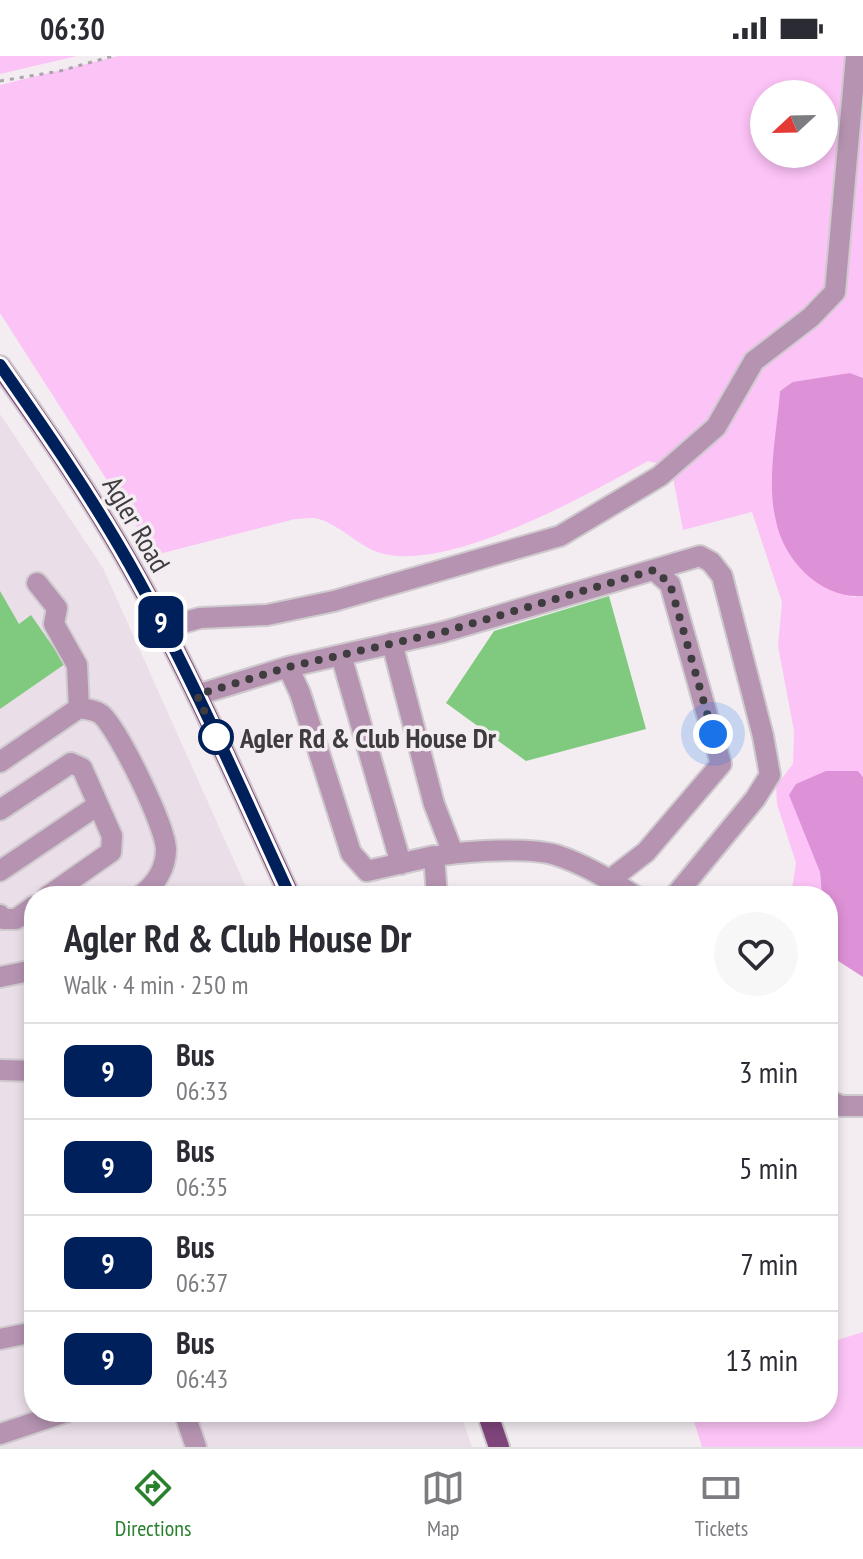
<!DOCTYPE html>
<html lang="en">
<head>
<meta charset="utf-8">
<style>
	body { margin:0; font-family:"PT Sans Narrow",sans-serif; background:#f7f7f7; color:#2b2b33; height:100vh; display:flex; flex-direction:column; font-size:30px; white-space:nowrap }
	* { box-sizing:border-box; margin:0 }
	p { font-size:26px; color:#7c7c81 }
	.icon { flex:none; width:44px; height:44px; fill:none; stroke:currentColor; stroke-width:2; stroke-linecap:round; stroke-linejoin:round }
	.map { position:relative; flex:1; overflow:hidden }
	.panel { position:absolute; left:24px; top:830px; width:814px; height:536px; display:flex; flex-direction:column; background:#fff; border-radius:32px; box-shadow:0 4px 12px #0003 }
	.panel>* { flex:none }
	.badge { padding:0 16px; border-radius:12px; font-size:28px; line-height:52px }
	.needle { width:52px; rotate:248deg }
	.controls { position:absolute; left:750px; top:24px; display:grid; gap:16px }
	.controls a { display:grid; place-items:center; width:88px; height:88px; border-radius:50%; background:#fff; box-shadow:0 4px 12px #0003; font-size:40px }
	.you { position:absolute; width:40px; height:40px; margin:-20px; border:6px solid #fff; border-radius:50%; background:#1a73e8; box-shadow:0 0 0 12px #1a73e833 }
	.map>.badge { position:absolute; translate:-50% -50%; box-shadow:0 0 0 4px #fff }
	.round { display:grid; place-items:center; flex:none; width:84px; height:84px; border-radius:42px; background:#f7f7f7 }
	.headline { display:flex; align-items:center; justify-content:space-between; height:136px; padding:0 40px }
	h1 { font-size:38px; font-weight:700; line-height:60px }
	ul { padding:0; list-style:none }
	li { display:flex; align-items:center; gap:24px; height:96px; padding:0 40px; border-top:2px solid #e1e1e2 }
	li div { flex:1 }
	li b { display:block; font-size:30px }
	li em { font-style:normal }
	li .badge { min-width:88px; font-weight:700; text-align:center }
	.status { display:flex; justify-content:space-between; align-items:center; height:56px; padding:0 40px; background:#fff; direction:ltr }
	.status svg { height:22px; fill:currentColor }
	.dock { display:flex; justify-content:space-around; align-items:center; height:112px; border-top:2px solid #e1e1e2; background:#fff; font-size:22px; color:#7c7c81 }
	.dock a { display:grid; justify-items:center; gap:4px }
	.dock .active { color:#29802d }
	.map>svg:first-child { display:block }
	.built { fill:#eadee8 }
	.green { fill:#fcc3f6; fill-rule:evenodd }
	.water { fill:#dd91d6 }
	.building { fill:#80ca7f }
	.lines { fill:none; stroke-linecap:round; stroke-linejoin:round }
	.minor-casing { stroke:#cfcace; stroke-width:24 }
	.major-casing { stroke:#cfcace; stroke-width:24 }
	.path { stroke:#a8a4a7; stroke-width:3; stroke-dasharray:4 6; stroke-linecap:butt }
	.minor { stroke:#b593b1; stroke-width:20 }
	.major { stroke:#7f457b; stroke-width:20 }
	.line-casing { stroke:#fff; stroke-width:18 }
	.line { stroke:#00205b; stroke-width:12 }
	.walk { stroke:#3e3c3e; stroke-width:8; stroke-dasharray:0 14.4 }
	.stop-dot { fill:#fff; stroke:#00205b; stroke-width:4 }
	.labels { text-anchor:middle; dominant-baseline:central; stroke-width:7; stroke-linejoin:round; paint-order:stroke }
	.street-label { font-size:28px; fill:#3e3c3e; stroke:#f3edf2 }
	.stop-label { font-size:28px; font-weight:bold; fill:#3e3c3e; stroke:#f3edf2; text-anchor:start }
</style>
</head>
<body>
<div class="status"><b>06:30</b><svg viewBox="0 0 49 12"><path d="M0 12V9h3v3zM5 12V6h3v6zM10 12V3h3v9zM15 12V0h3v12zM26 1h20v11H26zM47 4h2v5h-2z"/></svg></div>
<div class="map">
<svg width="863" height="1391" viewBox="0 0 863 1391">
	<rect width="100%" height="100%" fill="#f3edf2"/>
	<!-- built -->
	<path class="built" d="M0,358L103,512L250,840H34V1356H460L472,1391H0Z"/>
	<!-- green -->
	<path class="green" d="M0,0H77L0,18Z
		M118,0H863V322L850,317L780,334L773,423L776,466L852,541L863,540V721L858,715L814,797L820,816L822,840H791L796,807L777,748L776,730L793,708L794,675L778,590L782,546L752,456L683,474L671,411L648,405C587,439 453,514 384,498C361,493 342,470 319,463C312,461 302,463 295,463L155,499L0,257V29ZM764,38H824V98H764Z
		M863,1276V1391H702L691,1356H828V1287Z"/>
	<!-- water -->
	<path class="water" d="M850,317L863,322V540C821,543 784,505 776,465C766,425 777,376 780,335L793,326Z
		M826,715H858L863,721V921L829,899L828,840H822L820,816L789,739L796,728Z"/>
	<!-- building -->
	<path class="building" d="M0,535L19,568L31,559L65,608L0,653Z
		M609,540L646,673L526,705L446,647L494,575Z"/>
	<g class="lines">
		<defs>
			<path id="minor" d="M37,527L57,552L54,568L77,609L79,652
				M164,572L200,562L267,559L334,545L560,480L660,420L716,371L754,305L811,261L835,236L856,0
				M392,587L434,748L453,797
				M341,599L401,808
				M288,611L300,637L351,797L367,815L434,800L437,840
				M197,639L288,611L443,576L700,500L711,506L722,520L763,680L770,719L755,743L675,840
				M0,706L79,652C87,653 96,654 102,659C120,677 165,769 166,793C166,813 155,829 140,840
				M0,754L71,707L82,712L112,780L111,796L48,840
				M442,799C470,795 529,791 556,799C584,808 611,824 635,840
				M0,815L98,749
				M611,823L646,796L721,708L670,528L654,514
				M0,859L3,863H16L34,850
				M0,921L34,914
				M0,1014L34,1015
				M828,1044L841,1050H863
				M0,1283L34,1276
				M184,1356L196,1391
				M0,1378L66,1356"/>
			<path id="major" d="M0,310C46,375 91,440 130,509C190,616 239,729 290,840
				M487,1356L499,1391"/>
		</defs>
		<!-- minor casing -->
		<use href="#minor" class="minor-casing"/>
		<!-- major casing -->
		<use href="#major" class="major-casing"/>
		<!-- path -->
		<path class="path" d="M0,25L60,15L113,0"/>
		<!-- minor -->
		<use href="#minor" class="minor"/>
		<!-- major -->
		<use href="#major" class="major"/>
	</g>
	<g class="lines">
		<defs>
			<path id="line" d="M0,309C46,375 91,440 130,509C190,616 239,729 290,840"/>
		</defs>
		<!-- line casing -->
		<use href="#line" class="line-casing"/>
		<!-- line -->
		<use href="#line" class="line"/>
		<!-- walk -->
		<path class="walk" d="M216,681L197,639L288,611L443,576L654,514L670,528L713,678"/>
	</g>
	<!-- markers -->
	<circle class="stop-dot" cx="216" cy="681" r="16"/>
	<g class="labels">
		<!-- street labels -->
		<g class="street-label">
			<text transform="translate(137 468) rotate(60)">Agler Road</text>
		</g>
		<!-- stop labels -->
		<g class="stop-label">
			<text x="240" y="681">Agler Rd &amp; Club House Dr</text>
		</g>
	</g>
</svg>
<div class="controls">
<a><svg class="needle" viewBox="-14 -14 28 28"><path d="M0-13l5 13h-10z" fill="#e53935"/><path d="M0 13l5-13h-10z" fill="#7c7c81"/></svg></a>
</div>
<div class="you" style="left:713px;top:678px"></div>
<b class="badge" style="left:161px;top:566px;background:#00205b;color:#fff">9</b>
<section class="panel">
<div class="headline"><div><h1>Agler Rd &amp; Club House Dr</h1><p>Walk · 4 min · 250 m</p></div><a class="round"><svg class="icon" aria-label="heart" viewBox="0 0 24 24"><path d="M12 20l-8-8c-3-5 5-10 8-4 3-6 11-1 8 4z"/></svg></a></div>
<ul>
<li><span class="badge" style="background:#00205b;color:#fff">9</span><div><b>Bus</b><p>06:33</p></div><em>3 min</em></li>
<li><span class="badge" style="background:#00205b;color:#fff">9</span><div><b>Bus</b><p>06:35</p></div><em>5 min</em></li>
<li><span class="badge" style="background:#00205b;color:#fff">9</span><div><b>Bus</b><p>06:37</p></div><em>7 min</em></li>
<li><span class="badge" style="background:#00205b;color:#fff">9</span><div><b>Bus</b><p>06:43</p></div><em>13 min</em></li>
</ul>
</section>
</div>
<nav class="dock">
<a class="active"><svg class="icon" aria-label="directions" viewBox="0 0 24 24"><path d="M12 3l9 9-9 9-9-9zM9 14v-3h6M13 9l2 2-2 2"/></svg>Directions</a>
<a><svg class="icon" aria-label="map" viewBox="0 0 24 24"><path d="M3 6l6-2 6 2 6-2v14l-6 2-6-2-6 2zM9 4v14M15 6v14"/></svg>Map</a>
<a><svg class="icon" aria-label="tickets" viewBox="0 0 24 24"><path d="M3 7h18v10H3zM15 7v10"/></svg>Tickets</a>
</nav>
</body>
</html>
